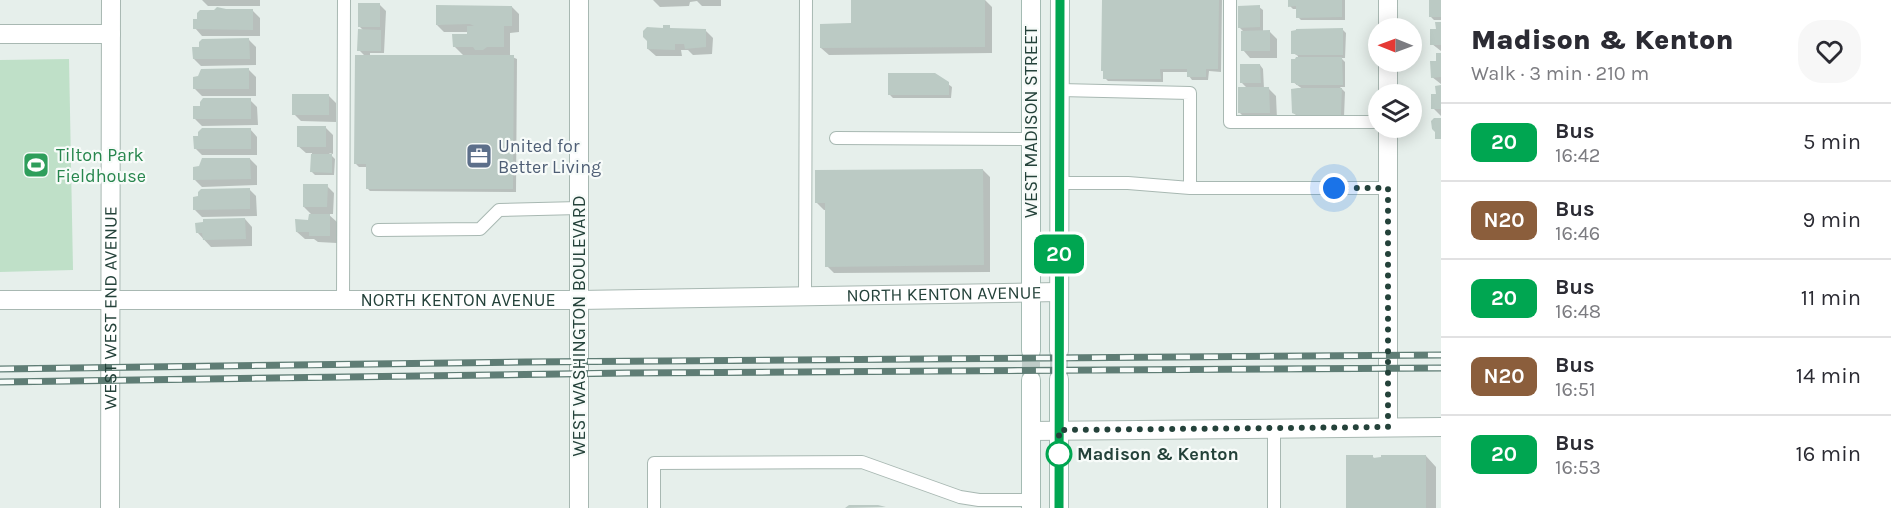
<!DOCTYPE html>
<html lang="en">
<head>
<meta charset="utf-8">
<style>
	body { margin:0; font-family:Karla,sans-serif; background:#f7f7f7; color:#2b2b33; height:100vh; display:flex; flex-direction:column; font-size:22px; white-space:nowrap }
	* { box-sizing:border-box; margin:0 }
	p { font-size:20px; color:#7c7c81 }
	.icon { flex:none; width:33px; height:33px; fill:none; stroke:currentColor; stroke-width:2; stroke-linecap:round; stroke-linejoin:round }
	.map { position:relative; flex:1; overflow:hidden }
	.panel { display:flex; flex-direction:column; background:#fff; width:450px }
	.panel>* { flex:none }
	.badge { padding:0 12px; border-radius:9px; font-size:21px; line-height:39px }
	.needle { width:39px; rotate:271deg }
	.tools { position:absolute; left:1368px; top:18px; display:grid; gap:12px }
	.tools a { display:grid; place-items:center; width:54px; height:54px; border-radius:50%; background:#fff; box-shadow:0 3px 15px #0003; font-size:30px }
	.you { position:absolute; width:30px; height:30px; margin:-15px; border:4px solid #fff; border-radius:50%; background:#1a73e8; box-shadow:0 0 0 9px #1a73e833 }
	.map>.badge { position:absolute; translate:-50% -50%; box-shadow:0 0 0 3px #fff }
	.round { display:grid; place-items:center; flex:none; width:63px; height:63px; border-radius:24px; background:#f7f7f7 }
	.overview { display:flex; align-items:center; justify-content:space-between; height:102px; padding:0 30px }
	h1 { font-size:28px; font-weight:800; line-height:45px }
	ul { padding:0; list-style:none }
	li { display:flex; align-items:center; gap:18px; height:78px; padding:0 30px; border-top:2px solid #e1e1e2 }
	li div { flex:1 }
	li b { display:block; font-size:22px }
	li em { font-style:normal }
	li .badge { min-width:66px; font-weight:700; text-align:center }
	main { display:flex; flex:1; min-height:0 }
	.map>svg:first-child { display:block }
	.green { fill:#bfe0c8 }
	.shadow { fill:#0003 }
	.building { fill:#bbcac4 }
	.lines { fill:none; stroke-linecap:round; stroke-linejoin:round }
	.secondary-tunnel { stroke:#bfccc8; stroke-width:18; stroke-dasharray:18 9; stroke-linecap:butt }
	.service-casing { stroke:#a8b8b2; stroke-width:14 }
	.minor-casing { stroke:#a8b8b2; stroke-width:20 }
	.tertiary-casing { stroke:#a8b8b2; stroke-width:20 }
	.secondary-casing { stroke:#a4bbb3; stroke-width:20 }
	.service { stroke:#fff; stroke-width:12 }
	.minor { stroke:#fff; stroke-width:18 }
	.tertiary { stroke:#fff; stroke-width:18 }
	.secondary { stroke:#fff; stroke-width:18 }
	.rail-casing { stroke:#5f7d75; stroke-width:7 }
	.rail { stroke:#f7fbf9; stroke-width:4.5; stroke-dasharray:14; stroke-linecap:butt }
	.line-casing { stroke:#fff; stroke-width:14 }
	.line { stroke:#00a651; stroke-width:9 }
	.walk { stroke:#24423a; stroke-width:6; stroke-dasharray:0 10.8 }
	.stop-dot { fill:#fff; stroke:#00a651; stroke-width:3 }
	.labels { text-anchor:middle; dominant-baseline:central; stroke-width:4.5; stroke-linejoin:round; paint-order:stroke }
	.street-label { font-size:18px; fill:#24423a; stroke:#f7fbf9 }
	.service-label { font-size:18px; fill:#4e5e75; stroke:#f7fbf9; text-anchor:start }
	.leisure-label { font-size:18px; fill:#27864d; stroke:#f7fbf9; text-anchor:start }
	.stop-label { font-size:18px; font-weight:bold; fill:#24423a; stroke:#f7fbf9; text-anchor:start }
</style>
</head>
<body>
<main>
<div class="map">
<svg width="1441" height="508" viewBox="0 0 1441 508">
	<rect width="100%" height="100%" fill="#e6efeb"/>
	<!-- green -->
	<path class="green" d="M69,59L73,270L0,272V60Z"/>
	<!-- shadow -->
	<path class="shadow" d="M202,0H260V6H208Z
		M653,0H721V6H702L697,1L690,2L689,6L660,7Z
		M985,0L992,7V53L829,55L821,48L853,24Z
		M1103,0H1222L1221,72L1209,71L1208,80H1192L1189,76V72H1163V82L1108,81L1105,78Z
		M1290,0H1345V20H1301L1298,17V9H1293L1290,6Z
		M1431,0H1441V20H1434L1431,17Z
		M379,4L386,11L384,53H370V56H464L454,46L469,35V32H444L437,25L512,7L519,14V32L510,33V56L517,59L516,192L370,191L367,188V167H359L356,164L365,56L359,50L364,31L359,26Z
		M1259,7L1263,10V32H1270L1277,39V58H1250L1243,50L1245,33L1239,27Z
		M253,11L260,18V36H202L195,28Z
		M1437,23H1441V51L1432,44L1438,30Z
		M669,27L673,30H705L713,38L712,54L693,55L688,50H681L682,56H656L648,49Z
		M1343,30L1346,33L1345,58H1341L1345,62V87H1340L1345,92L1344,117L1301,118L1297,116L1293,112L1304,90L1293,82L1298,56L1293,53Z
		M249,40L256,47V65L201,66L194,59Z
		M1437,55H1441V84L1432,77L1438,63Z
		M1260,65L1263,69L1264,89H1269L1276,96L1277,119H1246L1239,112L1248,89L1242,83Z
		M249,70L256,77V96H202L195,89Z
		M948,84L952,87L951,98H893L890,95Z
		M1437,87H1441V116L1433,108L1437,95Z
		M329,96L336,103V122L301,121L294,114Z
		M250,100L257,107L258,125L202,126L195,119Z
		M326,128L333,135V154L329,153L335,159L334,175H315L312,172V153H306L298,146Z
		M250,129L257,137V155H202L195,148Z
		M250,159L257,166V185L202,187L195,180Z
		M983,170L990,177V272L834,273L827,266V210H824L817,203Z
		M327,186L334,193L333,214H328L337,222V243L318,242L314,239H305L297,232L310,221L313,216L304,207Z
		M249,189L256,196L257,216L202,217L195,210Z
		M245,219L252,227V246L211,247L197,232Z
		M1372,456L1375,459L1426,456L1436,467V508H1348Z"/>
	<!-- building -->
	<path class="building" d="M851,0H985V47L820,48V24L851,23Z
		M1102,0H1219L1218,69H1206V77H1187V69H1160L1161,79H1103V71H1101Z
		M1288,0H1342V17L1296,18V6L1288,7Z
		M1429,0H1441V17H1429Z
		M358,3H380V27H358Z
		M436,5L512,6V26H504V47H487L483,50H475L473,47H453L452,34H467V26H474L470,24L436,25Z
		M1260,5V27L1238,28V6Z
		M217,7L226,9H253V30L193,29V19H197V13L200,10H214Z
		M1435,22H1441V45H1430V29H1436Z
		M663,25H670V28L706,29V47L685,49L684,44H675V50L647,49V41L643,37V31L647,27L663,28Z
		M1343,28V55H1296V54H1291V31L1296,30V29Z
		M358,29L381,30V51H357Z
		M1270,30V51H1241V31Z
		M249,38L250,59H193L192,47H199V42L202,39Z
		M1436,53H1441V77L1431,78L1430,61H1436Z
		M355,55H514L513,189H366V164H354Z
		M1296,57H1342L1343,85H1296V83H1291V59H1295Z
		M1240,64H1260L1261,83H1240Z
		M249,68V89H193V77L198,76L201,69Z
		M888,73H935L949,82V95H888Z
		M1441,85V109H1431V94H1436L1435,86Z
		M1238,87H1269L1270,113H1238Z
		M1298,88H1342L1341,115H1297L1292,113L1291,89Z
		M292,94H329V115H292Z
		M203,98H251V119H193V106H200V102Z
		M1434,118H1441V139H1435V132L1432,129L1431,121Z
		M297,126H326V147H297Z
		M202,128H251V149H194L193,136H198V132Z
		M311,154H332V173L310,172Z
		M202,158H250L251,179L193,180V167L199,166Z
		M983,169L984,265L825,267V203H815V170Z
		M303,184H328L327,207H303Z
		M250,188V209L193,210V197L198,196V192L201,189Z
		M309,214H330V236H309V232H296L295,219L308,220Z
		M245,218L246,239L203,240L202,233H196L195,223L203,222V219Z
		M1346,455H1373V458L1381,457V455H1426V508H1346Z
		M849,505H878L886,507L845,508Z"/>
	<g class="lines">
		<!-- secondary-tunnel -->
		<path class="secondary-tunnel" d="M1059,379V351
			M1031,380V351"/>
		<defs>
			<path id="service" d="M1230,0V122H1378
				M1060,90L1190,93V188
				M836,138L1031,139
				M1060,183H1128L1190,188H1388
				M378,230L480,229L499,210L579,208
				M805,296L806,0
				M343,301L344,0
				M654,508V463L862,462L960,497L979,500H1031
				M1274,508V428"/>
			<g id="minor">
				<path d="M1388,28V0"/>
				<path d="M0,34H111"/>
				<path d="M1388,94V62"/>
				<path d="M1388,128V427"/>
				<path id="s1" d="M0,300H579L1059,292"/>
				<path d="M1031,431L1441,427"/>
				<path id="s2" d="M110,508L111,0"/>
			</g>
			<path id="tertiary" d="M579,508V0"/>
			<path id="secondary" d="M1031,351V0
				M1059,351L1060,0
				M1031,380V508
				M1059,508V379"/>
		</defs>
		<!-- service casing -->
		<use href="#service" class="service-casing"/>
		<!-- minor casing -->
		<use href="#minor" class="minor-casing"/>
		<!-- tertiary casing -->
		<use href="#tertiary" class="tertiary-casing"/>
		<!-- secondary casing -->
		<use href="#secondary" class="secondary-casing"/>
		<!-- service -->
		<use href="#service" class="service"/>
		<!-- minor -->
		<use href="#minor" class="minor"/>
		<!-- tertiary -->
		<use href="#tertiary" class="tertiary"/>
		<!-- secondary -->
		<use href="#secondary" class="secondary"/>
		<defs>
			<path id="rail" d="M0,369L525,362L1441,355
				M0,382L627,373L1441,368"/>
		</defs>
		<!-- rail casing -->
		<use href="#rail" class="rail-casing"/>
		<!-- rail -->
		<use href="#rail" class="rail"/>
	</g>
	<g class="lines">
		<defs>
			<path id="line" d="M1059,508L1060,0"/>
		</defs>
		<!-- line casing -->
		<use href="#line" class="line-casing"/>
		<!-- line -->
		<use href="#line" class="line"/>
		<!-- walk -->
		<path class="walk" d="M1059,454V461V430L1388,427V188H1334"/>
	</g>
	<!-- icons -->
	<defs>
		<symbol id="office-square" viewBox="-11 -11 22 22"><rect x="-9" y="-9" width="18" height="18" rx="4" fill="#5c6f8a" stroke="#f7fbf9"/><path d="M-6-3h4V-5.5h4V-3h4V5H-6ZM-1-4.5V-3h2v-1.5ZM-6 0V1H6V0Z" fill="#fff"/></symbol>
		<symbol id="stadium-square" viewBox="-11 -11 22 22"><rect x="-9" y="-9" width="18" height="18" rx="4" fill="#2e9e5b" stroke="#f7fbf9"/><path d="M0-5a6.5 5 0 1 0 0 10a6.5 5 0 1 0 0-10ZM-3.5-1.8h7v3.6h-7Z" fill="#fff"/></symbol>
	</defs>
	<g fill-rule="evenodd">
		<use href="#office-square" x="464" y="141" width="30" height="30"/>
		<use href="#stadium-square" x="21" y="150" width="30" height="30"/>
	</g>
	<!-- markers -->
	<circle class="stop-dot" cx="1059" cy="454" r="12"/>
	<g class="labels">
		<!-- street labels -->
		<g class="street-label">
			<text transform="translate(1031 122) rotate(-90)">WEST MADISON STREET</text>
			<text stroke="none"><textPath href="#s1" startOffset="944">NORTH KENTON AVENUE</textPath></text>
			<text stroke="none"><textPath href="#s1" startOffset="458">NORTH KENTON AVENUE</textPath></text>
			<text stroke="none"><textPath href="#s2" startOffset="200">WEST WEST END AVENUE</textPath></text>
			<text transform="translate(579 326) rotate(-90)">WEST WASHINGTON BOULEVARD</text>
		</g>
		<!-- service labels -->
		<g class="service-label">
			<text x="498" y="146">United for<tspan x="498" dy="21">Better Living</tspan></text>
		</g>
		<!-- leisure labels -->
		<g class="leisure-label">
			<text x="56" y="155">Tilton Park<tspan x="56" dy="21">Fieldhouse</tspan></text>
		</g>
		<!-- stop labels -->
		<g class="stop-label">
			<text x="1077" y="454">Madison &amp; Kenton</text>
		</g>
	</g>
</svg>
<div class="tools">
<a><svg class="needle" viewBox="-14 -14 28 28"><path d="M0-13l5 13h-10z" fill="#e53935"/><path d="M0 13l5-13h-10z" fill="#7c7c81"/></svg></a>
<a><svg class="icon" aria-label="layers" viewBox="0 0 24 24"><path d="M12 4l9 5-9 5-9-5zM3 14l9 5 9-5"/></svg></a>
</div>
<div class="you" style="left:1334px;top:188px"></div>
<b class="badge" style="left:1059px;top:254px;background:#00a651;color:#fff">20</b>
</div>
<section class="panel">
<div class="overview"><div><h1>Madison &amp; Kenton</h1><p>Walk · 3 min · 210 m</p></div><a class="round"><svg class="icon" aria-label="heart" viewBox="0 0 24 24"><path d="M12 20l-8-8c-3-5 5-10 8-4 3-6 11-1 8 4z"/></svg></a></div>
<ul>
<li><span class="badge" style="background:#00a651;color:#fff">20</span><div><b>Bus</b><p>16:42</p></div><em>5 min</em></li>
<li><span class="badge" style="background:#8b5e3c;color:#fff">N20</span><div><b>Bus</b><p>16:46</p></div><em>9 min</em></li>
<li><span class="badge" style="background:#00a651;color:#fff">20</span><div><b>Bus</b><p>16:48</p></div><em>11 min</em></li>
<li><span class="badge" style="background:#8b5e3c;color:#fff">N20</span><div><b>Bus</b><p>16:51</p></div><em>14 min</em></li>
<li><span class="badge" style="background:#00a651;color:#fff">20</span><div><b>Bus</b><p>16:53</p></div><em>16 min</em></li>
</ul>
</section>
</main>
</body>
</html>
